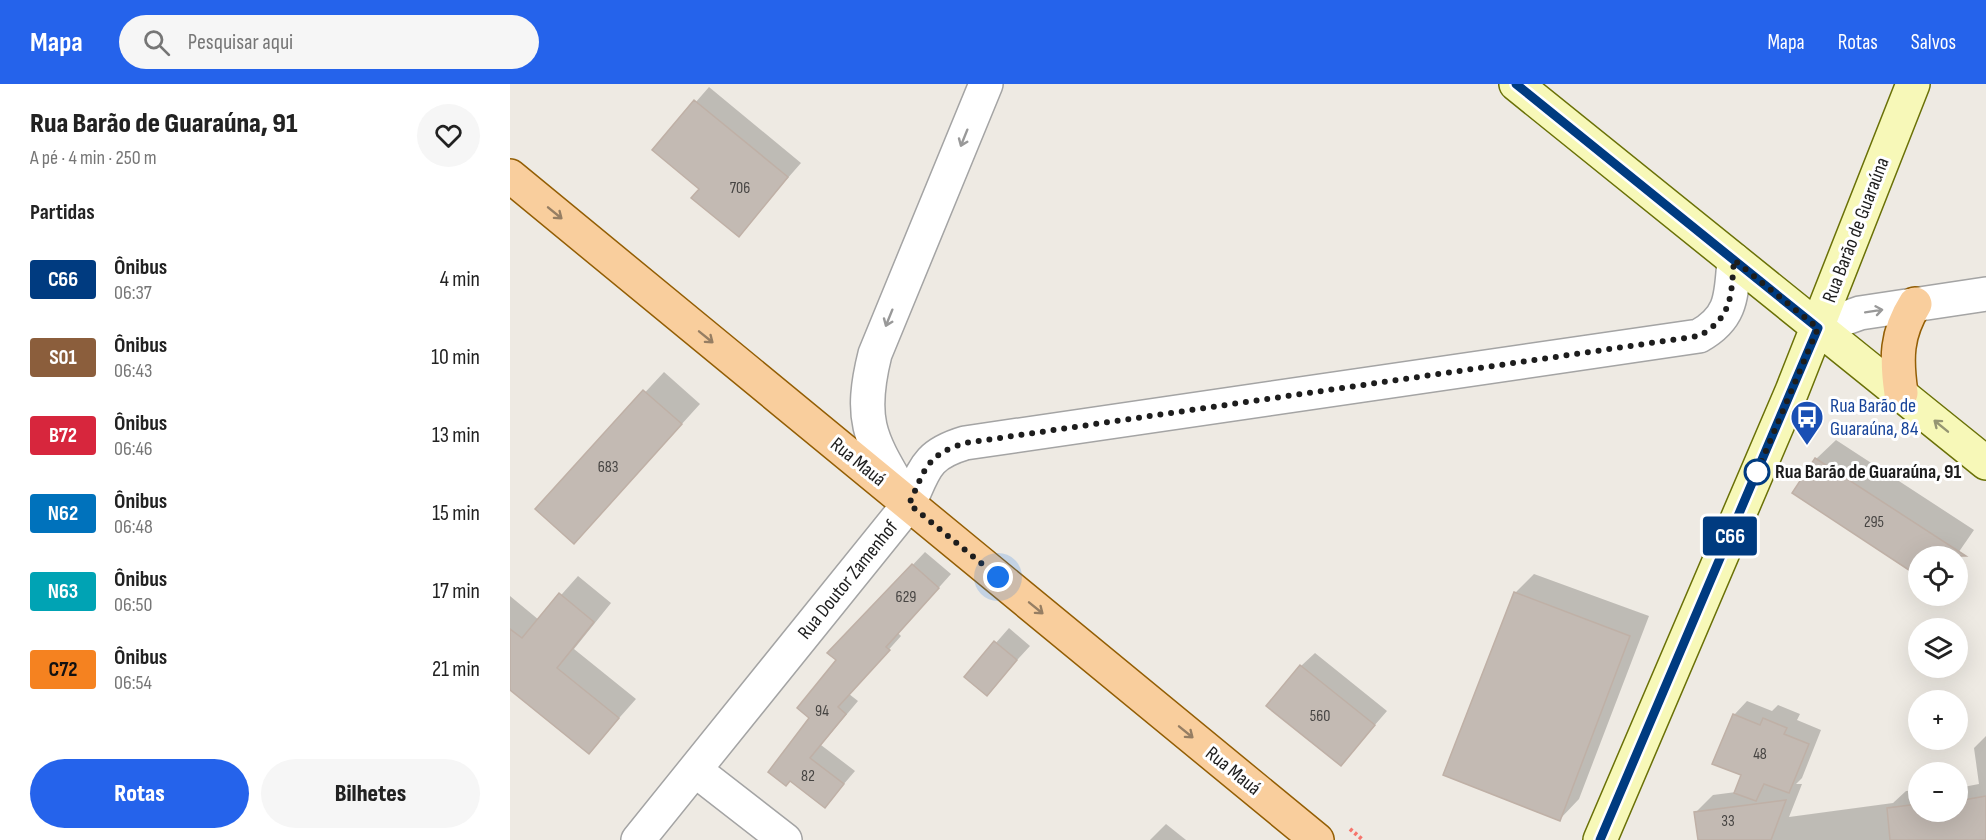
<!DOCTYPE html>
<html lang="pt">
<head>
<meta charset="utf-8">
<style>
	body { margin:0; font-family:"Sofia Sans Condensed",sans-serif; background:#f6f6f6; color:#222; height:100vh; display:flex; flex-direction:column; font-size:22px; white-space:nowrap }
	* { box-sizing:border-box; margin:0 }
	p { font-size:20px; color:#767676 }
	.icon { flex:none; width:33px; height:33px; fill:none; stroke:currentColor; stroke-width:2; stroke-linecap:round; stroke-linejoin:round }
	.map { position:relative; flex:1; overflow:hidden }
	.sheet { display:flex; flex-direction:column; background:#fff; width:510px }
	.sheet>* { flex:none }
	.badge { padding:0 12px; border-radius:4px; font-size:21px; line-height:39px }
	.tools { position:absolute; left:1398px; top:462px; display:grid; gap:12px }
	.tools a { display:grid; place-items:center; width:60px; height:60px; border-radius:50%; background:#fff; box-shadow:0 6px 24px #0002; font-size:30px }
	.you { position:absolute; width:30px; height:30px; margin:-15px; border:4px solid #fff; border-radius:50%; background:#1a73e8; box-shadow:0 0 0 9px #1a73e833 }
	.map>.badge { position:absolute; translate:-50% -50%; box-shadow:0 0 0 3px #fff }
	h2 { padding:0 30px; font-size:22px; line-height:54px }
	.round { display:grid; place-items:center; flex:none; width:63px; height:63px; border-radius:32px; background:#f6f6f6 }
	.headline { display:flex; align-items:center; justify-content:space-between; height:102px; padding:0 30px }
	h1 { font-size:28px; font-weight:800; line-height:45px }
	.primary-button { display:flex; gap:12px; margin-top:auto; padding:12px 30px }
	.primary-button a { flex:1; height:69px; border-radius:36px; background:#2563eb; color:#fff; font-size:24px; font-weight:800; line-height:69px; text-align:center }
	.primary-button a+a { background:#f6f6f6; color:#222 }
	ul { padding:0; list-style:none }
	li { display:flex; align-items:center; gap:18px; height:78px; padding:0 30px }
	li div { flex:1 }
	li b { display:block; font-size:22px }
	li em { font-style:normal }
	li .badge { min-width:66px; font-weight:700; text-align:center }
	header { display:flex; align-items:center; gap:36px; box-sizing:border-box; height:84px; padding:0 30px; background:#2563eb; color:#fff }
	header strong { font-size:28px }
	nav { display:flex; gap:33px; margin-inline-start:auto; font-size:21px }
	.search { width:420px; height:54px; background:#f6f6f6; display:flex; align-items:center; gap:15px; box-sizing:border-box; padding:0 21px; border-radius:33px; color:#767676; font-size:22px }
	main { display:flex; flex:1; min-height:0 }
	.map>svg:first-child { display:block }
	.shadow { fill:#0003 }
	.building { fill:#c3bab3; stroke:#bfb0a6; stroke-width:1.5 }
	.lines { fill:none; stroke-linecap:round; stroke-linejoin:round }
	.street-casing { stroke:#a4a4a4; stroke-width:36 }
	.secondary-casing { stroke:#6a7107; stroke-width:36 }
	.primary-casing { stroke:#935e04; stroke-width:36 }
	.path { stroke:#f6756c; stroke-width:4; stroke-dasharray:3 3; stroke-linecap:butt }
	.street { stroke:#fff; stroke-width:33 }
	.secondary { stroke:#f7f8b8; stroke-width:33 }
	.primary { stroke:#f9ce9d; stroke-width:33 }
	.oneway { stroke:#999 }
	.oneway2 { stroke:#967e63 }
	.oneway3 { stroke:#959572 }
	.line-casing { stroke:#fff; stroke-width:14 }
	.line { stroke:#003b80; stroke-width:9 }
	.walk { stroke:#1d1d1d; stroke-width:6; stroke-dasharray:0 10.8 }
	.stop-dot { fill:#fff; stroke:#003b80; stroke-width:3 }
	.labels { text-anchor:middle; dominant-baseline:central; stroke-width:6; stroke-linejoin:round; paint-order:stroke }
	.number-label { font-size:16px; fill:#464442 }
	.street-label { font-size:20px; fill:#1d1d1d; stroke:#fff }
	.transit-label { font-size:20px; fill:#164399; stroke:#fff; text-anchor:start }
	.stop-label { font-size:20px; font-weight:bold; fill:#1d1d1d; stroke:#fff; text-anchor:start }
</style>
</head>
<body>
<header>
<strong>Mapa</strong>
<div class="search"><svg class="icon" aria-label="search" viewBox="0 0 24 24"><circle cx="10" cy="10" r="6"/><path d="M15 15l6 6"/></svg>Pesquisar aqui</div>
<nav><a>Mapa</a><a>Rotas</a><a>Salvos</a></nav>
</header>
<main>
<section class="sheet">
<div class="headline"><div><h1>Rua Barão de Guaraúna, 91</h1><p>A pé · 4 min · 250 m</p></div><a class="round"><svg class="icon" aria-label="heart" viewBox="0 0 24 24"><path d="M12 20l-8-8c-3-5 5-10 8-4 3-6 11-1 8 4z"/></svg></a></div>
<h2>Partidas</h2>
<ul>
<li><span class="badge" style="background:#003b80;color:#fff">C66</span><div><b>Ônibus</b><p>06:37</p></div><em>4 min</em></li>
<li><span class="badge" style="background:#8b5e3c;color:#fff">S01</span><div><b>Ônibus</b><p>06:43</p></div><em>10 min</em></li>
<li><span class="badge" style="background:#d7263d;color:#fff">B72</span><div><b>Ônibus</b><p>06:46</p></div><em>13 min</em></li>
<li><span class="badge" style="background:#0072bc;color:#fff">N62</span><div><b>Ônibus</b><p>06:48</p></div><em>15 min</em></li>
<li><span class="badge" style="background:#00a3b4;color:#fff">N63</span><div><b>Ônibus</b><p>06:50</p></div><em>17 min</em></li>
<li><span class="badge" style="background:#f58220;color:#111">C72</span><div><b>Ônibus</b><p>06:54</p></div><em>21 min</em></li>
</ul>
<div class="primary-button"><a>Rotas</a><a>Bilhetes</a></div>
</section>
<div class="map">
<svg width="1476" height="756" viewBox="0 0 1476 756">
	<rect width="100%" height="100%" fill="#eeeae3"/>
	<!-- shadow -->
	<path class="shadow" d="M199,3L291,79L228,151L191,105L144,66Z
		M154,288L190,320L83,438L27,425Z
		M1326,356L1464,446L1446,472H1408V491L1284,409L1306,375Z
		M415,468L441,490L388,549L391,552L339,610L348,617L311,661L345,687L315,722L281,696L301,634L328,576L319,569Z
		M1024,490L1139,532L1069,715L1050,735L1005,509Z
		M68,492L101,519L64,565L126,615L79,668L0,604V512L29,536Z
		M499,544L520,562L476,610L456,593Z
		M805,569L877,627L831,680L791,582Z
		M1237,617L1262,627L1268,621L1290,630L1287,636L1311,646L1292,694L1286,700H1292L1279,733L1383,719L1396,707L1408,706V728H1448V704L1469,700L1464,664L1476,652V756H1189L1186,728L1203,711L1226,708L1233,690L1224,631Z
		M656,740L676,756H640Z"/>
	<!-- building -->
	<path class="building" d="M184,16L278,93L229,153L181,114L189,105L142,66Z
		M133,306L172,340L64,460L25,425Z
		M1305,374L1456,472H1408V492L1282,409Z
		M402,480L429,504L376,563L380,566L328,623L336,630L300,674L334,700L315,724L280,697L276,702L258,688L299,634L287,624L326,576L317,569Z
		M1004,508L1120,552L1050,737L933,691Z
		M49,509L84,538L47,584L109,634L79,670L0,606V545L12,554Z
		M484,557L507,576L477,612L454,593Z
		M790,581L865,641L831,682L756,622Z
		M1223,630L1250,641L1253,634L1277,644L1274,650L1299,660L1279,709L1254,700L1246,717L1224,709L1231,691L1202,680Z
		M1476,712V756H1380L1377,724L1408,720V728H1448V717Z
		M1276,716L1261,756H1188L1184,728Z"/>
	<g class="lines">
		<defs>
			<path id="street" d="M1308,244L1350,229L1476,210
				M398,419C363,358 347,342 365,270L476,0
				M185,686L275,756
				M128,756L399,420C415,385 415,371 455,359L1189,252C1223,233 1221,211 1224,176"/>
			<path id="secondary" d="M1006,0L1476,379
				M1090,756L1282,307L1403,0"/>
			<path id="primary" d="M0,92L807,756
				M1391,309C1386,275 1386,250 1405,220"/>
		</defs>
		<!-- street casing -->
		<use href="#street" class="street-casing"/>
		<!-- secondary casing -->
		<use href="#secondary" class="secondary-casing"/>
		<!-- primary casing -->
		<use href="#primary" class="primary-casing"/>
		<!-- path -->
		<path class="path" d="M840,745L853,756"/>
		<!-- street -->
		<use href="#street" class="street"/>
		<!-- secondary -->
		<use href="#secondary" class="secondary"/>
		<!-- primary -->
		<use href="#primary" class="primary"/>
	</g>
	<!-- one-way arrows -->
	<defs><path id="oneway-shaft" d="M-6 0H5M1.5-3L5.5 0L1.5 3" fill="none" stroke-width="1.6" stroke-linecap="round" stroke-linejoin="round" transform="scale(1.5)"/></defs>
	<g class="oneway">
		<use href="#oneway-shaft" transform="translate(454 54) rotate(112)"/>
		<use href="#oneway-shaft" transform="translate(1364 227) rotate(-9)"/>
		<use href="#oneway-shaft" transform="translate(379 234) rotate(112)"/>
	</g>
	<g class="oneway2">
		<use href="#oneway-shaft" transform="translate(45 129) rotate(39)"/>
		<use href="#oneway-shaft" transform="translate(196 253) rotate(39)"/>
		<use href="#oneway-shaft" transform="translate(526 524) rotate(39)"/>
		<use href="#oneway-shaft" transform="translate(676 648) rotate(39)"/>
	</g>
	<use class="oneway3" href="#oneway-shaft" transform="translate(1431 342) rotate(-141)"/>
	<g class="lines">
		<defs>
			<path id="line" d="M1006,0L1308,244L1090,756"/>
		</defs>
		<!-- line casing -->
		<use href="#line" class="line-casing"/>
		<!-- line -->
		<use href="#line" class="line"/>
		<!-- walk -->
		<path class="walk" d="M488,493L399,420C416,384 415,372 455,359L1189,252C1223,233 1221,211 1224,176L1308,244L1247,388"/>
	</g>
	<!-- icons -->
	<defs>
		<symbol id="bus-pin" viewBox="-11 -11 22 30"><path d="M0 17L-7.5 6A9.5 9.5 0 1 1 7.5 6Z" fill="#1a4fb4" stroke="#fff"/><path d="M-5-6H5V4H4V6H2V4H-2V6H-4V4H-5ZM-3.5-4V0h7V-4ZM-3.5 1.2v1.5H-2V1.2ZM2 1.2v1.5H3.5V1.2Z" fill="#fff"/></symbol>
	</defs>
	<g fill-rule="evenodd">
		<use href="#bus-pin" x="1278" y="314" width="38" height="52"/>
	</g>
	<!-- markers -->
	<circle class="stop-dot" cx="1247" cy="388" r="12"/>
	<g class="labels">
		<!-- number labels -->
		<g class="number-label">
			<text x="230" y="104">706</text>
			<text x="98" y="383">683</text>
			<text x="1364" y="438">295</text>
			<text x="396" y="513">629</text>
			<text x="312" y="627">94</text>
			<text x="810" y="632">560</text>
			<text x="1250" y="670">48</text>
			<text x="298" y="692">82</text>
			<text x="1218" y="737">33</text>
		</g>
		<!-- street labels -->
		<g class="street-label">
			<text transform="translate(1346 146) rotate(-69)">Rua Barão de Guaraúna</text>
			<text transform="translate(348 378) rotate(39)">Rua Mauá</text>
			<text transform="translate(338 496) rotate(-51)">Rua Doutor Zamenhof</text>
			<text transform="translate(723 687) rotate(39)">Rua Mauá</text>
		</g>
		<!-- transit labels -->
		<g class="transit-label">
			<text x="1320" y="322">Rua Barão de<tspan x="1320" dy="23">Guaraúna, 84</tspan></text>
		</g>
		<!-- stop labels -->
		<g class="stop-label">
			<text x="1265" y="388">Rua Barão de Guaraúna, 91</text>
		</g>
	</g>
</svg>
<div class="tools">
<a><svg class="icon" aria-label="locate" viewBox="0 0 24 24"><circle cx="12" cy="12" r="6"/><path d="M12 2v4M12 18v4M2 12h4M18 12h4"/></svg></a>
<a><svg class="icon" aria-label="layers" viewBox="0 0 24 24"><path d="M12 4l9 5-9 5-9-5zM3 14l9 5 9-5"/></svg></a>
<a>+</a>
<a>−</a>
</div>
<div class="you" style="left:488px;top:493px"></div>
<b class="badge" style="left:1220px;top:452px;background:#003b80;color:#fff">C66</b>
</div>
</main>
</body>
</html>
